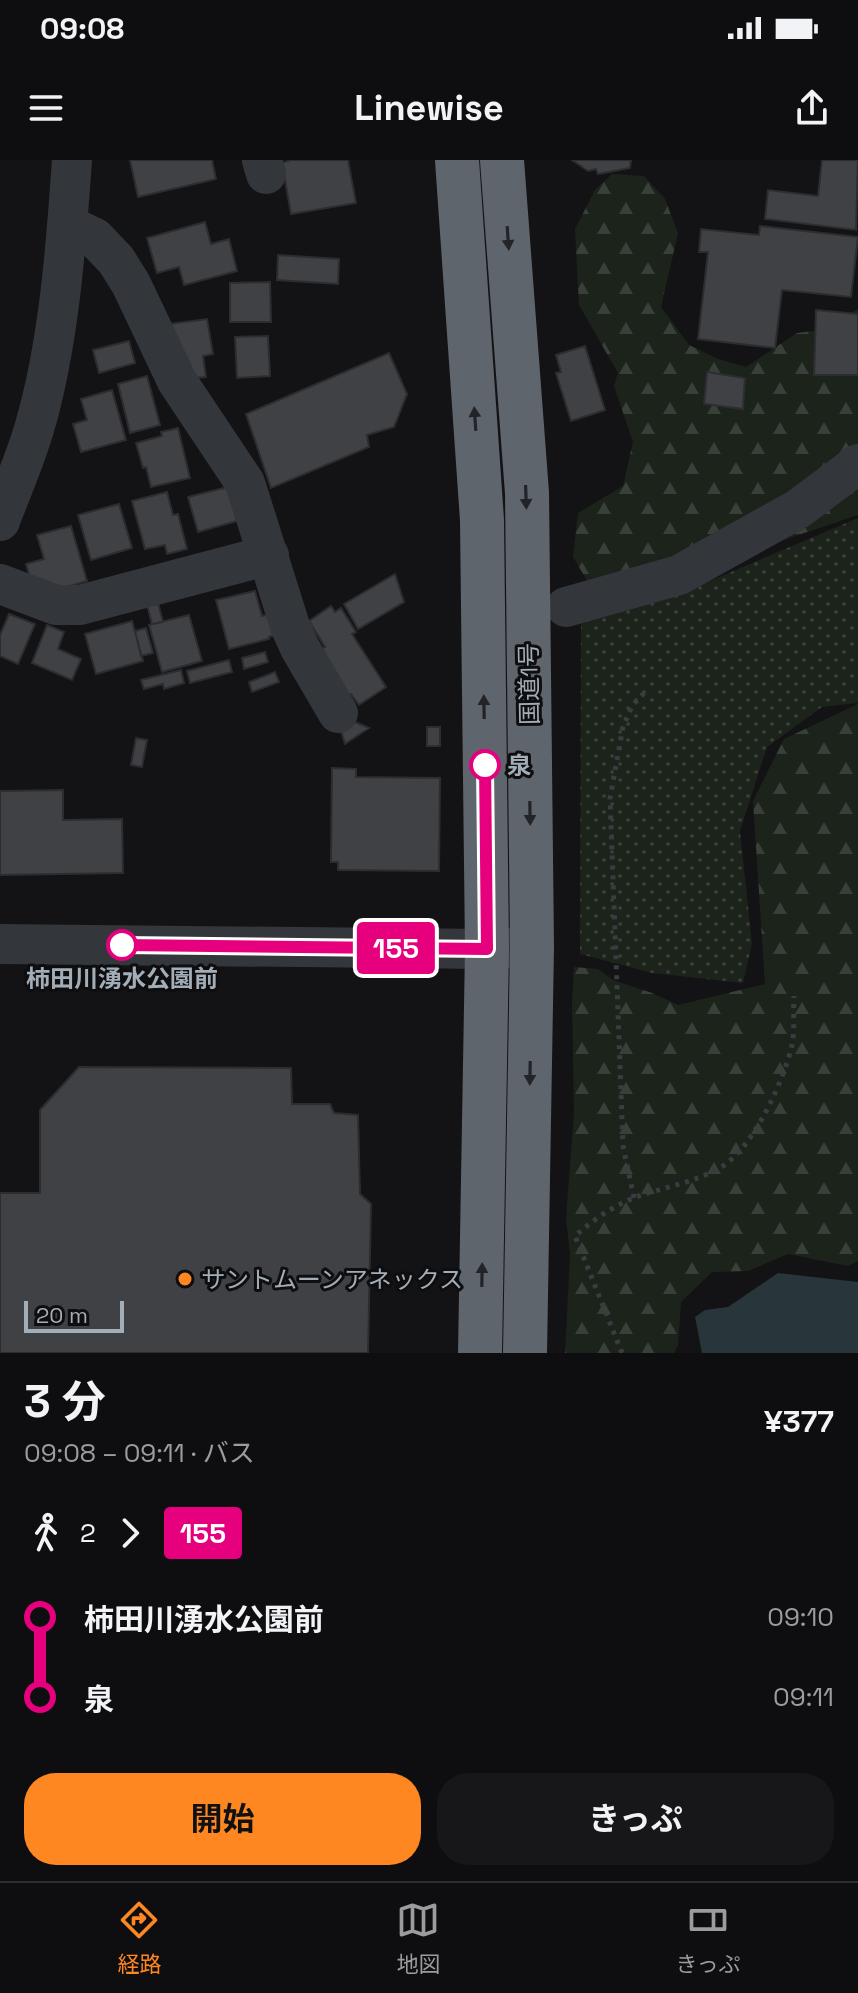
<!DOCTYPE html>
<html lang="ja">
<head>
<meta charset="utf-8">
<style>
	body { margin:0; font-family:"Space Grotesk","Noto Sans JP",sans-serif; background:#171719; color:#f1f3f6; height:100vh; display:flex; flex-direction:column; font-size:30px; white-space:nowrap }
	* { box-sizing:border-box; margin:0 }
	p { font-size:26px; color:#9b9c9f }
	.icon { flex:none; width:44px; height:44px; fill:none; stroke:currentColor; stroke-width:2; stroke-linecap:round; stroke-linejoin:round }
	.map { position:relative; height:1193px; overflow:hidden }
	.panel { display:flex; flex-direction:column; background:#0e0e10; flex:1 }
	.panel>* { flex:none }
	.badge { padding:0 16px; border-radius:6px; font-size:28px; line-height:52px }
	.scale { position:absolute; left:24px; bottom:20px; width:100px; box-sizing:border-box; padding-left:8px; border:4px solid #a3adb7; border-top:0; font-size:22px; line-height:28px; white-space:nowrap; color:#a3adb7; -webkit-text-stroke:6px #0e0e10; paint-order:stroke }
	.map>.badge { position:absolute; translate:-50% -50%; box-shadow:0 0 0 4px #fff }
	.legs { display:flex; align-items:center; gap:12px; height:88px; padding:0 24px; font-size:26px }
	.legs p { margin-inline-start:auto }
	.headline { display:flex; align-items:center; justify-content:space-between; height:136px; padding:0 24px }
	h1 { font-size:44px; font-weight:700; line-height:60px }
	.action { display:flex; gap:16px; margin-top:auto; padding:16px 24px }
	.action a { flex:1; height:92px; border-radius:32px; background:#ff8721; color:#111; font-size:32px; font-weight:700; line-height:92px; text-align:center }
	.action a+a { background:#171719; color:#f1f3f6 }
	ul { padding:0 24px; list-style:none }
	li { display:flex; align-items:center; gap:28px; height:80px; font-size:30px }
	li i { display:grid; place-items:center; width:12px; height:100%; margin:0 10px; background:currentColor }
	li i::after { content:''; width:20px; height:20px; margin:-10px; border:6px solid; border-radius:50%; background:#0e0e10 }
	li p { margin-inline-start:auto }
	li:first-child i { background:linear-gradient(#0000 50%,currentColor 0) }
	li:last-child i { background:linear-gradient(currentColor 50%,#0000 0) }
	.status { display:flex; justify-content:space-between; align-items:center; height:56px; padding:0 40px; background:#0e0e10; direction:ltr }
	.status svg { height:22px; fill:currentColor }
	header { display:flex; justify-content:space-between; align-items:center; height:104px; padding:0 24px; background:#0e0e10; font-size:36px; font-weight:700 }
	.menu { display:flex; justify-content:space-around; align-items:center; height:112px; border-top:2px solid #2e2e30; background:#0e0e10; font-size:22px; color:#9b9c9f }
	.menu a { display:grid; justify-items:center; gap:4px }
	.menu .current { color:#ff8721 }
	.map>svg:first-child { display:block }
	.forest { fill:url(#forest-firs) }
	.park { fill:url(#park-dots) }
	.water { fill:#28353a }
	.building { fill:#3f4145; stroke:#2d2d31; stroke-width:2 }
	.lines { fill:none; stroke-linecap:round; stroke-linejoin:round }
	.path { stroke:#393d41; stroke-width:5; stroke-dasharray:4 6; stroke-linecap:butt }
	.minor { stroke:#33363a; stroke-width:40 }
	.highway { stroke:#5f656c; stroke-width:44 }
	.oneway { fill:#222427 }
	.line-1-casing { stroke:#fff; stroke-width:18 }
	.line-1 { stroke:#e6007e; stroke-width:12 }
	.stop-1-dot { fill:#fff; stroke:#e6007e; stroke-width:4 }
	.poi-dot { fill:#ff8721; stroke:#0e0e10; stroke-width:3 }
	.labels { text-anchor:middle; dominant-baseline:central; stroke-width:6; stroke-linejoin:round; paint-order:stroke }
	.street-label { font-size:24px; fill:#a3adb7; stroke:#0e0e10 }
	.stop-label { font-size:24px; font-weight:bold; fill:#a3adb7; stroke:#0e0e10; text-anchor:start }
	.poi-label { font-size:24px; fill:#a3adb7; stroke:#0e0e10; text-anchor:start }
</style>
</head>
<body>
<div class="status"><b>09:08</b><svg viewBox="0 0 49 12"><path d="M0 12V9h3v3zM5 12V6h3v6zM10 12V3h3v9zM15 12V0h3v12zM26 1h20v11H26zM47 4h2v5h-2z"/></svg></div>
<header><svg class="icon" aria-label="menu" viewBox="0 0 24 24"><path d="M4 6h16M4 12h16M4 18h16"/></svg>Linewise<svg class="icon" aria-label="share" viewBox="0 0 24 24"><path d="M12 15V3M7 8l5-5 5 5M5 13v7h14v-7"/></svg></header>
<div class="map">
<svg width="858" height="1193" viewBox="0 0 858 1193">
	<defs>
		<pattern id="forest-firs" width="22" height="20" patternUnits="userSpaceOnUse" patternTransform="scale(2)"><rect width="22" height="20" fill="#1b231b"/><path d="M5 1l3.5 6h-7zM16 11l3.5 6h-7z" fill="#39403a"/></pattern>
		<pattern id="park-dots" width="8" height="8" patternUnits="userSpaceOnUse" patternTransform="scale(2)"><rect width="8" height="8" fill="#1b231b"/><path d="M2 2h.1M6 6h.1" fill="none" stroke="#39403a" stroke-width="1.8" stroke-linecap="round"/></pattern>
	</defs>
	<rect width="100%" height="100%" fill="#131315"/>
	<!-- forest -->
	<path class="forest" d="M612,14L644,16L665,39L678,73L661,147L689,185L718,199L746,207L797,173L821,170L858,149V355L748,392L589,424L573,397L578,353L623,326L633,282L614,226L618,213L579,145L575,69L595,30Z
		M858,544V1101L848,1106L788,1094L748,1111L712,1112L681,1142L678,1185L674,1193H565L570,1094L566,1058L574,953L572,843L574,807L598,809L613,820L652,833L678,845L765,824L753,641L784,579Z"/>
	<!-- park -->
	<path class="park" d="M858,358V543L822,547L767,587L740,671L752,784L743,823L652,813L580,794L581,458L670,438Z"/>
	<!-- water -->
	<path class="water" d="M778,1113L858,1122V1193H702L695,1157L705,1150L728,1147Z"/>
	<!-- building -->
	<path class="building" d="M130,0H212L216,19L138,37Z
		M291,0H348L356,43L291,54L282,3Z
		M572,0H631L630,8L598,14L596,9L588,11Z
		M822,0H858L856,70L765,59L768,30L818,36Z
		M205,62L211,84L229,79L237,111L184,125L179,107L157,113L147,78Z
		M760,66L858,77L851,137L782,130L775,188L698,179L708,92H699L701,69L759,75Z
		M278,95L339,99L338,124L277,120Z
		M270,122L271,162H230V123Z
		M816,150L858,154V215H814Z
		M207,159L213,194L203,196L206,217L194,218L169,164Z
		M268,176L270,216L237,218L235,177Z
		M129,181L135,203L99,213L93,190Z
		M585,186L605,250L571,261L556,213L561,212L556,195Z
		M389,193L407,234L394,267L367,275L369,287L271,328L246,254Z
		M707,212L745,218L743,249L704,244Z
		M147,216L160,265L130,273L118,224Z
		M112,230L126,280L81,292L73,264L87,260L81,239Z
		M178,268L190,318L151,327L146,307L143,308L136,283L162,276L161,272Z
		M228,327L237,361L198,372L188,337Z
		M167,332L173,355L178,354L187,389L167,394L165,385L145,389L132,341Z
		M119,344L132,388L91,400L78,355Z
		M71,366L87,421L63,428L30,418L26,404L44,399L37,375Z
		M395,414L404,442L358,469L344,444Z
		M255,431L262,456L270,454L275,475L269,477V479L229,489L216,440Z
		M158,443L163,462L152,464L147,445Z
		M331,446L335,452L341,448L356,472L352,474L386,527L359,545L351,534L347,536L318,491L325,487L309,461Z
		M9,454L35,464L18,504L0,496V475Z
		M189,455L202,501L162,512L149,465Z
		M132,461L143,501L96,514L85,474Z
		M47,465L64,472L58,489L81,499L72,520L32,503Z
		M146,468L153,493L141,496L135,471Z
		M265,492L268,502L244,509L242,498Z
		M229,500L232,512L190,523L187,511Z
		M181,510L184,523L164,529L163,524L144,529L141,520Z
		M275,512L279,522L252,532L249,522Z
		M348,559L369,568L345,584L339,564Z
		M427,567H440V586H427Z
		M136,578L147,580L142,607L131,605Z
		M332,608L356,609V617L440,618L439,711L338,710V702H331Z
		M63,630V660L122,659L123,713L0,715V631Z
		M79,907L291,908L292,944H330L334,953L358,955L360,1034L371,1044L368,1193H0V1033H40V950Z"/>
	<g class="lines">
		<!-- path -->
		<path class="path" d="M634,1038L623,986L610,638L623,567L632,546L645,532
			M622,1193L575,1076C593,1060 613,1046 636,1037C664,1027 697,1022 723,1006C754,986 784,920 792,885C795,870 793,852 794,836"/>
		<!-- minor -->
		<path class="minor" d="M262,0L266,14
			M68,65L95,78L116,100L131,124L177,221L245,323L290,466L300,488L338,553
			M0,361C11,331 25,300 34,269C59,185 66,86 72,0
			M0,424L56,445H80L269,395
			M566,447L679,415L798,349L858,304
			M0,784L487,789L520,787"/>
		<!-- highway -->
		<path class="highway" d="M457,0L482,360L487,789L480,1193
			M502,0L527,333L532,786L525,1193"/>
	</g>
	<!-- one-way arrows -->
	<defs><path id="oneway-solid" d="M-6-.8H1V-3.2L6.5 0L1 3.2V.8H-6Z" transform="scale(2)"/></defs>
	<g class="oneway">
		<use href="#oneway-solid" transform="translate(508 78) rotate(86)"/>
		<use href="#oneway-solid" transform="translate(475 259) rotate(-94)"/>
		<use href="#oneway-solid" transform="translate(526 337) rotate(88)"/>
		<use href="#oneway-solid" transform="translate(484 547) rotate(-91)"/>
		<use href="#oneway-solid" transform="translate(530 653) rotate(89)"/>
		<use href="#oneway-solid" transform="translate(530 913) rotate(91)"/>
		<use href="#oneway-solid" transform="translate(482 1115) rotate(-89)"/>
	</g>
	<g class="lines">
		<defs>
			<path id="line-1" d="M122,785L487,789L485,605"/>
		</defs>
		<!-- line-1 casing -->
		<use href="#line-1" class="line-1-casing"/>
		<!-- line-1 -->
		<use href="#line-1" class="line-1"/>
	</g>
	<!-- markers -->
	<g class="stop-1-dot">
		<circle cx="485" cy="605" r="14"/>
		<circle cx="122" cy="785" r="14"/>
	</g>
	<circle class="poi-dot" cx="185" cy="1119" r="8"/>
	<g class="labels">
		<!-- street labels -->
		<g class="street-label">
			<text transform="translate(529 524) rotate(-91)">国道1号</text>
		</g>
		<!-- stop labels -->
		<g class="stop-label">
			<text x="507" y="605">泉</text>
			<text x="122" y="818" text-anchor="middle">柿田川湧水公園前</text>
		</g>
		<!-- poi labels -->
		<g class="poi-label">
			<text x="201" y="1119">サントムーンアネックス</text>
		</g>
	</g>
</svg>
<div class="scale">20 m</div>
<b class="badge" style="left:396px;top:788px;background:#e6007e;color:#fff">155</b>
</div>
<section class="panel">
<div class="headline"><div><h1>3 分</h1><p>09:08 – 09:11 · バス</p></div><b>¥377</b></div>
<div class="legs"><svg class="icon" aria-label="walk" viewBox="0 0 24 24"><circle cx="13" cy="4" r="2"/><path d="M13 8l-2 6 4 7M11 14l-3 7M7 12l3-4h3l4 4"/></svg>2<svg class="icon" aria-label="forward" viewBox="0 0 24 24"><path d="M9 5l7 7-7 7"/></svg><b class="badge" style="background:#e6007e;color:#fff">155</b></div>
<ul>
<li><i style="color:#e6007e"></i><b>柿田川湧水公園前</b><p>09:10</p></li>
<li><i style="color:#e6007e"></i><b>泉</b><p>09:11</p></li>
</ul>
<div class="action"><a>開始</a><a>きっぷ</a></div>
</section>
<nav class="menu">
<a class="current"><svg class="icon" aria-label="directions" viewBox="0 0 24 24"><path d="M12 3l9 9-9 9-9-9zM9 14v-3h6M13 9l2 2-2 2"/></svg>経路</a>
<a><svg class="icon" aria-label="map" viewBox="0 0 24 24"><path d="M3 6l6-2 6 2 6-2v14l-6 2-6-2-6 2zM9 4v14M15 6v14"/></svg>地図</a>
<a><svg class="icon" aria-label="tickets" viewBox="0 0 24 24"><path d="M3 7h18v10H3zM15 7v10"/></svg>きっぷ</a>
</nav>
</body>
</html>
